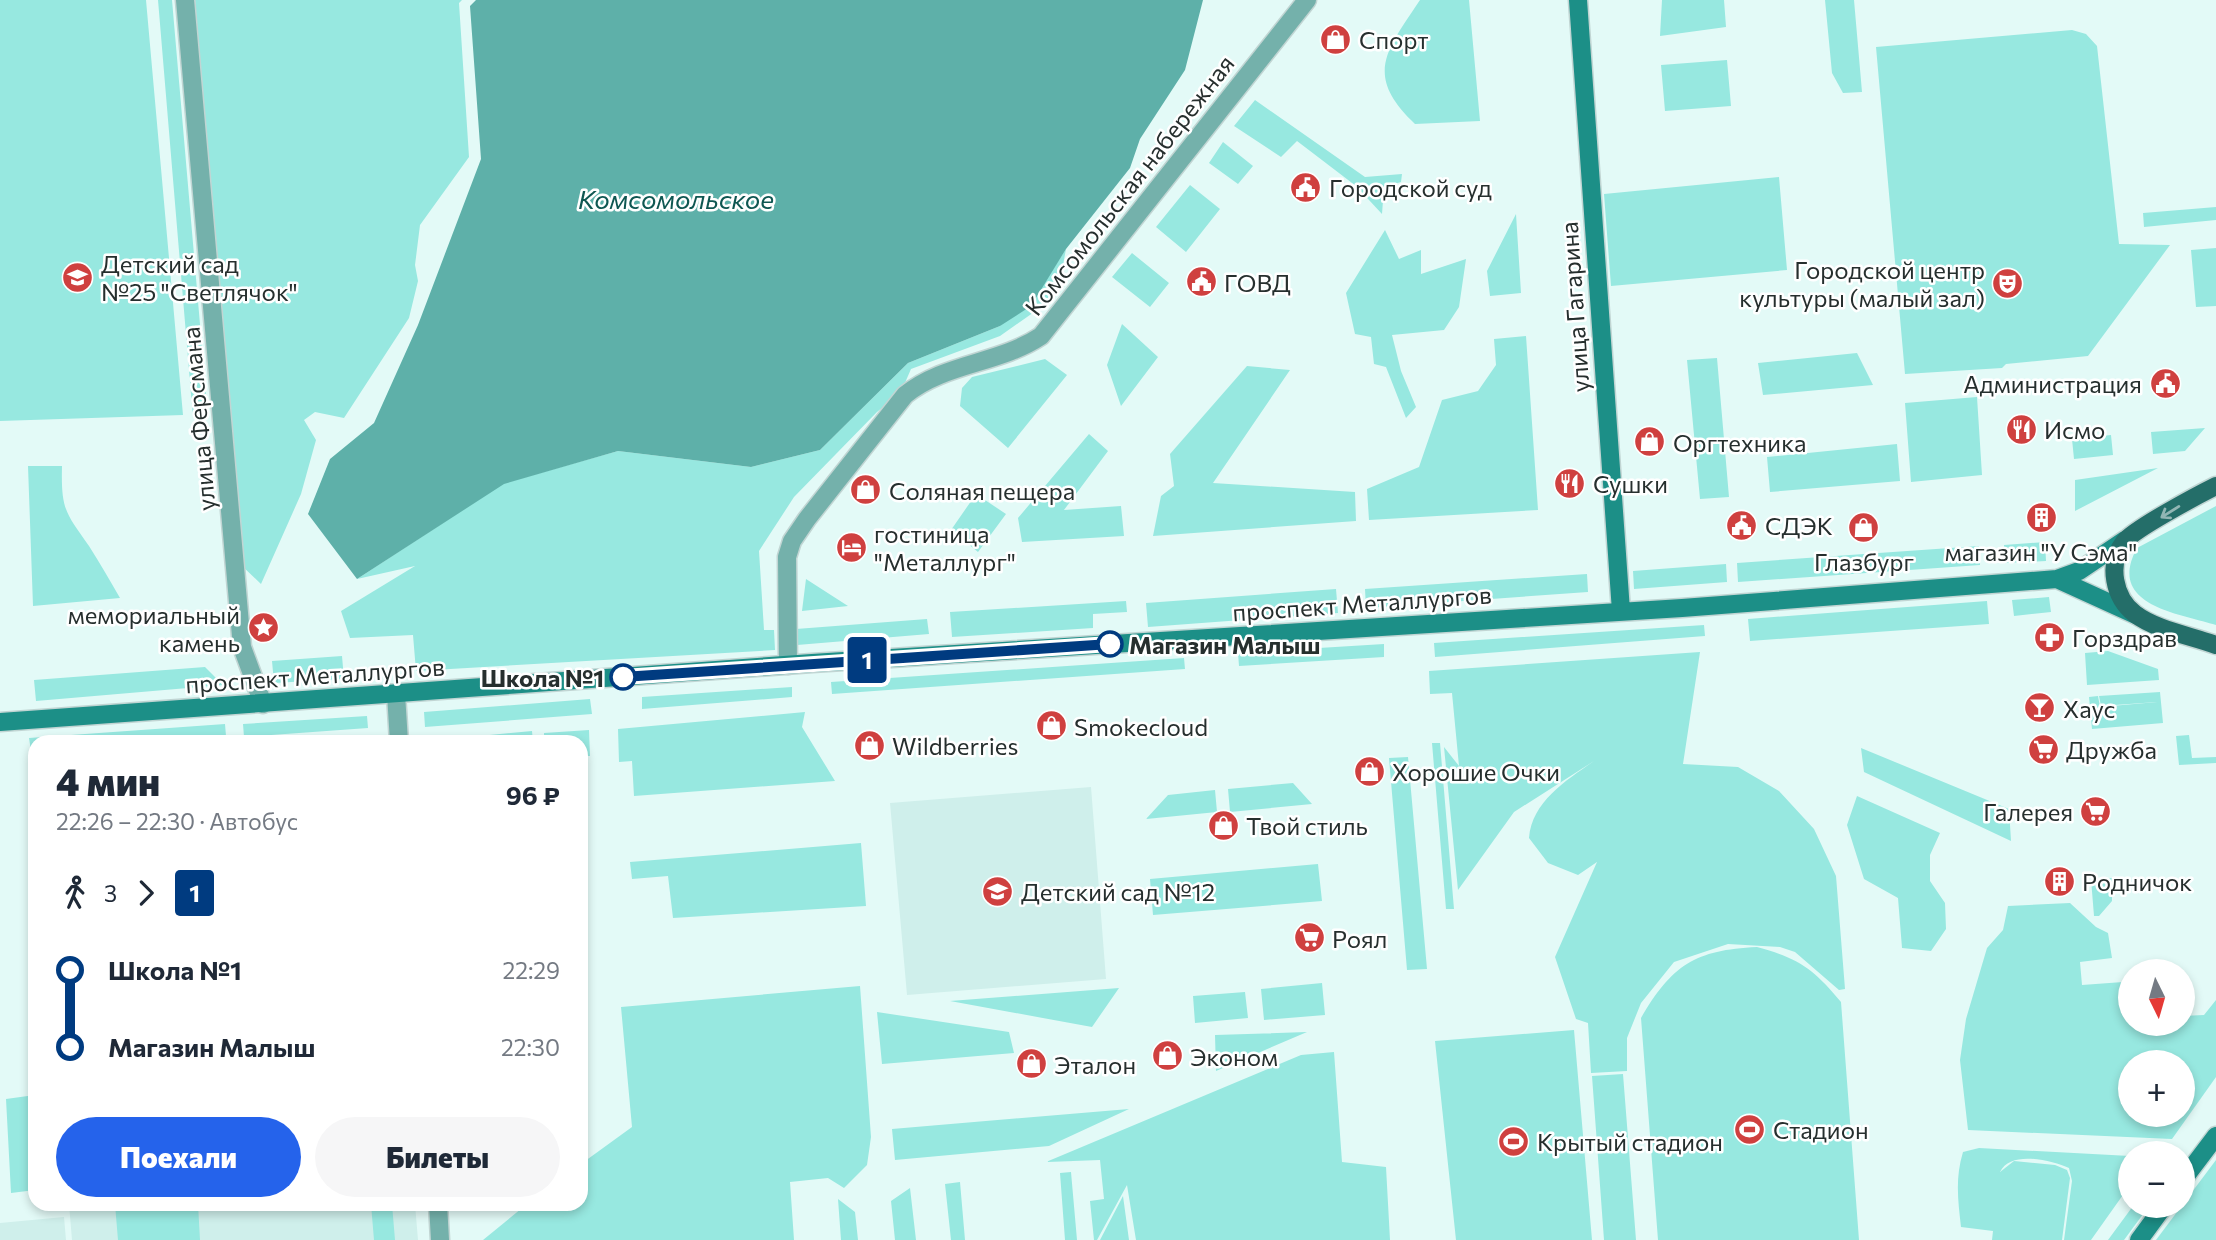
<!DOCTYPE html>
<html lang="ru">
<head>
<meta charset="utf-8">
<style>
	body { margin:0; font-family:Commissioner,sans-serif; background:#f6f6f7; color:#1f2937; height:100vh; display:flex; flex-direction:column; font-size:26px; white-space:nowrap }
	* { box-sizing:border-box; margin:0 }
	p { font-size:23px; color:#747a83 }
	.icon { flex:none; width:38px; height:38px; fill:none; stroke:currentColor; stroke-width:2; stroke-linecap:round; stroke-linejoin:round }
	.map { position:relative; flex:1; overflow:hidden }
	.drawer { position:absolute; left:28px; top:735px; width:560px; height:476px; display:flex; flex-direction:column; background:#fff; border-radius:21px; box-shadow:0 4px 10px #0003 }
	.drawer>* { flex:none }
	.badge { padding:0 14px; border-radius:5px; font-size:24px; line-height:46px }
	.needle { width:46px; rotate:175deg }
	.tools { position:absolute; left:2118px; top:959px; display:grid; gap:14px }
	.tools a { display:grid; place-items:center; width:77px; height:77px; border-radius:50%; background:#fff; box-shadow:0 4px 10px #0003; font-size:35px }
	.map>.badge { position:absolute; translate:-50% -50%; box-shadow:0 0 0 4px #fff }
	.legs { display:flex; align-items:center; gap:10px; height:77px; padding:0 28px; font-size:23px }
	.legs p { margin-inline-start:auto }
	.head { display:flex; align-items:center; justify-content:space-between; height:119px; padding:0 28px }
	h1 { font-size:38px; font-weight:800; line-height:52px }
	.action { display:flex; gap:14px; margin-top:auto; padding:14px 28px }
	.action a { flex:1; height:80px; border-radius:42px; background:#2563eb; color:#fff; font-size:28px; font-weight:800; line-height:80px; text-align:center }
	.action a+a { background:#f6f6f7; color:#1f2937 }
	ul { padding:0 28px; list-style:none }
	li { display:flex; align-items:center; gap:24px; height:77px; font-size:26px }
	li i { display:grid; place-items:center; width:10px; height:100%; margin:0 9px; background:currentColor }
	li i::after { content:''; width:18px; height:18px; margin:-9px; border:5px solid; border-radius:50%; background:#fff }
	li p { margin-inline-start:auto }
	li:first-child i { background:linear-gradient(#0000 50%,currentColor 0) }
	li:last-child i { background:linear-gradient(currentColor 50%,#0000 0) }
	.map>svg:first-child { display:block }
	.built { fill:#cfefeb }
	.green { fill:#97e8e0; fill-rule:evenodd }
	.water { fill:#5eb0a9 }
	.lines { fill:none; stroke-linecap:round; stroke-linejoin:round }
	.minor-casing { stroke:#c1d5d3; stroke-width:21 }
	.tertiary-casing { stroke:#c1d5d3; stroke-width:21 }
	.secondary-casing { stroke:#c1d5d3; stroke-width:21 }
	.primary-casing { stroke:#c1d5d3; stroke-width:21 }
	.minor { stroke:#74b1ab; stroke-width:18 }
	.tertiary { stroke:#74b1ab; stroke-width:18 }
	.secondary { stroke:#1c8f87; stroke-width:18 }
	.primary { stroke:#246e69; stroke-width:18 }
	.oneway { stroke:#92b6b4 }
	.line-1-casing { stroke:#fff; stroke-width:16 }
	.line-1 { stroke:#003b80; stroke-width:10 }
	.stop-1-dot { fill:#fff; stroke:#003b80; stroke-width:3.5 }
	.labels { text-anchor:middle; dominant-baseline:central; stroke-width:5; stroke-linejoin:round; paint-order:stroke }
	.poi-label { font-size:24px; fill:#262f2e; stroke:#fff; text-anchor:start }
	.street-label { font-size:24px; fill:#262f2e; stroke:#fff }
	.stop-label { font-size:24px; font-weight:bold; fill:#262f2e; stroke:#fff; text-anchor:start }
	.water-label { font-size:26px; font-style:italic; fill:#0f5752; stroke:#fff }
</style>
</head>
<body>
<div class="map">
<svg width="2216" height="1240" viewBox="0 0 2216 1240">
	<rect width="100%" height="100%" fill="#e3faf7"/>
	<!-- built -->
	<path class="built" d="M1091,787L1106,979L907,995L890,803Z
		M69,1204H415L418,1240H72Z
		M64,1217L66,1240H0V1223Z"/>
	<!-- green -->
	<path class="green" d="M0,0H146L183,415L0,421Z
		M158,0H172L208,417L193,418Z
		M195,0H462L459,3L469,157L420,225L415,265L418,281L409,318L344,418L315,412L304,420L316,440L301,494L261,584L241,565Z
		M1420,0H1469L1480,121L1415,124C1363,75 1387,50 1420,0Z
		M1662,0H1724L1726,27L1660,36Z
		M1825,0H1854L1862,92L1843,93L1832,73Z
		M2072,30L2086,34L2097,46L2119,244L2170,245L2088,356L2006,364L2002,368L1905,374L1876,47Z
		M1727,60L1731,106L1665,111L1661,65Z
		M1255,100L1365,177L1402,174L1401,182L1384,187L1382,214L1356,186L1297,141L1281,157L1234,126Z
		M1223,142L1253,166L1238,184L1209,163Z
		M1779,177L1787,270L1611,286L1604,194Z
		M1190,185L1220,209L1186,252L1156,227Z
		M2216,207V220L2144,227L2143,213Z
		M1516,214L1521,293L1490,296L1487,271Z
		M1385,230L1399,259L1421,250V274L1466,259L1459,307L1444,330L1392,335L1401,371L1416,407L1406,418L1386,367L1374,364L1371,337L1355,334L1346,293Z
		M2216,248V306L2196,307L2191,250Z
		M1066,249L1063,265L1047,303L1000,336L911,369L901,392L877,412L794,497L759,551L764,630H774L775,650L416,671L413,635L350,638L341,611L415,566L357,579L504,483L618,451L751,467L820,450L908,363L1000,326L1051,272Z
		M1132,253L1169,283L1150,307L1112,277Z
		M1122,324L1158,357L1121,406L1107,365Z
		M1526,336L1538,510L1369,520L1367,489L1419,467L1442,400L1478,391L1496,365L1494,339Z
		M1857,353L1873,385L1763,395L1758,363Z
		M1717,358L1729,497L1700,499L1687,360Z
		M1045,359L1067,375L1008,448L960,406L962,388L972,377Z
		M1247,366L1290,370L1213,483L1355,492L1356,521L1153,536L1161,496L1174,486L1170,454Z
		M1977,397L1982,475L1911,482L1905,403Z
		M2205,428L2185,451L2153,454L2151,432Z
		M1089,434L1108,451L1064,510L1121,506L1124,536L1022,542L1018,518Z
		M2111,435L2113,455L2074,459L2072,439Z
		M1897,444L1900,481L1770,492L1767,457Z
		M28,466H62C61,509 65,512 89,546C100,563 110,581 120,598L33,606Z
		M2158,468L2075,511V480Z
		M976,494L1006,514L978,552L951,530Z
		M2216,506V625C2177,613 2106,605 2137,548Z
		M2045,542L2046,561L2005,563L2004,545Z
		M1979,546L1980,565L1738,582L1737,563Z
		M1726,564L1727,582L1634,589L1633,571Z
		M1587,574L1588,592L1366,608L1365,589Z
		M806,579L848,606L802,611Z
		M1336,589L1338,613L1148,627L1146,603Z
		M2049,597L2051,612L2014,616L2012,600Z
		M1126,601L1127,612L1093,614V628L952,637L950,612Z
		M1987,601L1989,624L1750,641L1748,619Z
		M927,619L929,634L797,645L796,629Z
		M1704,625L1705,636L1435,657L1434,643Z
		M1384,644V657L1239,666L1238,653Z
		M2108,651L2158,669L2159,680L2087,685L2085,653Z
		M1700,652L1683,764L1738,767L1779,791L1814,829L1836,876L1845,989L1839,990L1795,952L1780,947L1728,944L1674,962L1641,1003L1627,1038V1071L1591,1073L1588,1023L1576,1019L1555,957L1597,862L1578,875L1548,863L1529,838C1532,801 1567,780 1594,761L1514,812L1458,890L1444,747L1459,766L1452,693L1430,694L1429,671Z
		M342,656L344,679L274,683L272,661Z
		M1184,658L1185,669L832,694L831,682Z
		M205,667L223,685L36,701L34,680Z
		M792,687V697L642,709V697Z
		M2160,692L2163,723L2092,729L2089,697L2098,696L2100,707L2157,702L2101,706L2099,696Z
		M590,699L592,714L425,727L424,712Z
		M805,712L802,727L835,781L634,796L632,761L619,762L618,729Z
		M367,716L368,728L244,737L243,724Z
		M225,724L226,736L150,742H35V750L31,751L29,738Z
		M589,730L590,756H581V742H544V733Z
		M532,731L533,742H469V737Z
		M2189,735L2192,758L2216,757V763L2179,765L2176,736Z
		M1432,743H1440L1454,909H1446Z
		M1861,748L2009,809L2011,841L1864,772Z
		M1408,757L1427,969L1407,970L1389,758Z
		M1293,783L1312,804L1230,812L1228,789Z
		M1215,790L1217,812L1146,819L1168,795Z
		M1857,796L1940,833L1930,855V881L1945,903L1946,929L1931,951L1902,948L1898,898L1864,879L1847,825Z
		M861,843L866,906L673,918L668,876L632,879L630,862Z
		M1318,864L1322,901L1153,915L1150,879Z
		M2112,878V901L2099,916H2094L2091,879Z
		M2070,903L2096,927L2108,933L2112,958L2080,962L2082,985L2123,982L2130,989V1024H2182V1016L2204,1015L2216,1000V1077L2172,1139L1968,1130L1960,1060L1966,1019L1987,948L2003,930L2008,906ZM2182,1062V1115H2130V1062Z
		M1757,947C1798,958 1814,969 1841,1002L1859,1240H1658L1641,1018C1672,965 1695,950 1757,947Z
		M1322,983L1325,1015L1264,1020L1261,989Z
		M860,986L871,1137L867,1165L844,1188L828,1178L790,1182L794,1240H483L527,1204H581V1164L632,1127L621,1007Z
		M1119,988L1092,1027L950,1001Z
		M1245,992L1248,1018L1195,1023L1193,996Z
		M877,1012L1009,1032L1014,1053L882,1064Z
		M1574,1030L1592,1240H1456L1435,1041Z
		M1307,1032L1216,1071L1215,1035Z
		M1334,1052L1342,1162L1386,1167L1390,1240H1136L1127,1185L1097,1240H1094L1090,1201L1104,1199L1100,1160L1046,1162L1301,1055Z
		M1623,1074L1636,1240H1604L1592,1076Z
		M35,1095V1190L11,1193L6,1099Z
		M1129,1109L1049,1146L895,1160L892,1129Z
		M1979,1148L2130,1156V1185L2091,1240H2064L2072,1181L2069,1168C2051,1160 2010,1150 2000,1172L2014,1161L2055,1165L2067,1170L2070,1178L2062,1240H1992L1993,1231L1961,1227C1958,1201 1955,1178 1963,1152Z
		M2216,1160V1240H2156Z
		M1071,1172L1077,1240H1065L1060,1173Z
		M960,1182L965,1240H951L945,1184Z
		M910,1188L916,1240H895L891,1201Z
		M1123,1196L1129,1240H1100Z
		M838,1199L855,1212L858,1240H841Z
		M115,1204H198L200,1240H118Z
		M371,1204H392L395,1240H374Z
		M2133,1206H2149L2124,1240H2108Z"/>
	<!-- water -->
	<path class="water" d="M476,0H1203L1185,70L1140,139L1130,168L1066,249L1031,306L1000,326L908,363L820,450L751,467L618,451L504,484L357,579L308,514L330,459L374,423L418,325L481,159L470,6Z"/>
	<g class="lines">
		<defs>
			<path id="minor" d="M788,665L787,557L792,541L807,519L905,395C944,363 999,364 1041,336L1307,0
				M396,694L399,742
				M438,1204L440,1240"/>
			<path id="tertiary" d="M185,0L242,647L263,704"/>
			<path id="secondary" d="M1578,0L1621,611
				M2057,579L2136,615
				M0,722L812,663L1682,608L2057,579L2079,571L2125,540
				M2182,1181L2216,1136
				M2139,1240L2164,1206"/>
			<path id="primary" d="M2216,486C2198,495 2134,529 2124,542C2107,564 2114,598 2135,614C2156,630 2192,636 2216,645"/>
		</defs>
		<!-- minor casing -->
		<use href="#minor" class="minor-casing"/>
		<!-- tertiary casing -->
		<use href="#tertiary" class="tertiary-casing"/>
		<!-- secondary casing -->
		<use href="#secondary" class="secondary-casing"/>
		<!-- primary casing -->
		<use href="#primary" class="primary-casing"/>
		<!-- minor -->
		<use href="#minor" class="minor"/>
		<!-- tertiary -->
		<use href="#tertiary" class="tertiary"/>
		<!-- secondary -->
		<use href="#secondary" class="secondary"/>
		<!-- primary -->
		<use href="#primary" class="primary"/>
	</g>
	<!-- one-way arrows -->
	<defs><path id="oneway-shaft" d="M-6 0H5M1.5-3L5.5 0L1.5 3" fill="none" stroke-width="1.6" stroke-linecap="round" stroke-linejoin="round" transform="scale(1.75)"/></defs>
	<use class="oneway" href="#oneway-shaft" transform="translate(2170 512) rotate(148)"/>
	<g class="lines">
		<defs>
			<path id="line-1" d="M623,677L1110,644"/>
		</defs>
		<!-- line-1 casing -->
		<use href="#line-1" class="line-1-casing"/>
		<!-- line-1 -->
		<use href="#line-1" class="line-1"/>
	</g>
	<!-- icons -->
	<defs>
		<symbol id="shop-disc" viewBox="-11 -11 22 22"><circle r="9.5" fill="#cf403f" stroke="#fff"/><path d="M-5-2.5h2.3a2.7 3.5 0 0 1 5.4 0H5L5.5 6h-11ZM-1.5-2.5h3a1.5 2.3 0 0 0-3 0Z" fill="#fff"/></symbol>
		<symbol id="civic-disc" viewBox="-11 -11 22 22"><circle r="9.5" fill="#cf403f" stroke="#fff"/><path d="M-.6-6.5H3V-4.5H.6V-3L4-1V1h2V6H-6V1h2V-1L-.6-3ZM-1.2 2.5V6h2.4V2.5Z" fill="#fff"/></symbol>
		<symbol id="school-disc" viewBox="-11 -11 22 22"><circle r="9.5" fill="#cf403f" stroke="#fff"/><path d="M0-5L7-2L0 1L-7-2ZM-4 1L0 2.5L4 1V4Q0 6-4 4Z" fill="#fff"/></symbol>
		<symbol id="theatre-disc" viewBox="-11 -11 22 22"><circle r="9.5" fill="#cf403f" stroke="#fff"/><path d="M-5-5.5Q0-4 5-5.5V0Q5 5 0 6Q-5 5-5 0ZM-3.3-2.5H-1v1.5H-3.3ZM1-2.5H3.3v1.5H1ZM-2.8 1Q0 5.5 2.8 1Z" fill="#fff"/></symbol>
		<symbol id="restaurant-disc" viewBox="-11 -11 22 22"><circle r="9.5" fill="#cf403f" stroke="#fff"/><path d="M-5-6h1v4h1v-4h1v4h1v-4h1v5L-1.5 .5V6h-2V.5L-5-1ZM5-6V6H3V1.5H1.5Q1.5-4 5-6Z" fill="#fff"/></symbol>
		<symbol id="building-disc" viewBox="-11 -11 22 22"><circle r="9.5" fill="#cf403f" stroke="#fff"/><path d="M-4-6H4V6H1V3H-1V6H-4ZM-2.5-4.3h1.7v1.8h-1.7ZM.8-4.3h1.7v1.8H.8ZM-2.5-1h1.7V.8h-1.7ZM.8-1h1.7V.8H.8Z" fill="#fff"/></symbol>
		<symbol id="hotel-disc" viewBox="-11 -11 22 22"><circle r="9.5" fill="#cf403f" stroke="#fff"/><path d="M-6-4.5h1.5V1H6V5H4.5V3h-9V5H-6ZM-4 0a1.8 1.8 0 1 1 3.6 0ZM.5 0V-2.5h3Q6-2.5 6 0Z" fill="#fff"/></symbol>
		<symbol id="sight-disc" viewBox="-11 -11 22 22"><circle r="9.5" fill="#cf403f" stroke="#fff"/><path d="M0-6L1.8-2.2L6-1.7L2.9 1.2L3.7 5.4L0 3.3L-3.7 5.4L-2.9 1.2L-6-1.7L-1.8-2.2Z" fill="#fff"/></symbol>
		<symbol id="pharmacy-disc" viewBox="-11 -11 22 22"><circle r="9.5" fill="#cf403f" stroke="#fff"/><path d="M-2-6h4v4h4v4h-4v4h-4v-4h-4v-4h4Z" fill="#fff"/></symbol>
		<symbol id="bar-disc" viewBox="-11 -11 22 22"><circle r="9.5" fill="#cf403f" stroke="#fff"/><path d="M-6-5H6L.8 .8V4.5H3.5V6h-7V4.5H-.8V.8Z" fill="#fff"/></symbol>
		<symbol id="supermarket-disc" viewBox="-11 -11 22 22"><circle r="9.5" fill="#cf403f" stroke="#fff"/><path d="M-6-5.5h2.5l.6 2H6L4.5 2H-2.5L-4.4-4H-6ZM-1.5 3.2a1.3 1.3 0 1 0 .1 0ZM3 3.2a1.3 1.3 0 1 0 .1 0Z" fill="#fff"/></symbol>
		<symbol id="stadium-disc" viewBox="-11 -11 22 22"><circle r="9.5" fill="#cf403f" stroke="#fff"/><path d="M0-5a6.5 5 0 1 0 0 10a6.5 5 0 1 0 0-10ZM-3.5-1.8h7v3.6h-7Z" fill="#fff"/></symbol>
	</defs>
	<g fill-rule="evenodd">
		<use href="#shop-disc" x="1318" y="22" width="35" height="35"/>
		<use href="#civic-disc" x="1288" y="170" width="35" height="35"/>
		<use href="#school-disc" x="60" y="260" width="35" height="35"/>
		<use href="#civic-disc" x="1184" y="264" width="35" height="35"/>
		<use href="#theatre-disc" x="1990" y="266" width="35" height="35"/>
		<use href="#civic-disc" x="2148" y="366" width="35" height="35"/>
		<use href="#restaurant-disc" x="2004" y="412" width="35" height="35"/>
		<use href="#shop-disc" x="1632" y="424" width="35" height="35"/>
		<use href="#restaurant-disc" x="1552" y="466" width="35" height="35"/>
		<use href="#shop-disc" x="848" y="472" width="35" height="35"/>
		<use href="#building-disc" x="2024" y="500" width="35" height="35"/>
		<use href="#civic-disc" x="1724" y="508" width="35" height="35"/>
		<use href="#shop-disc" x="1846" y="510" width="35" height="35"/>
		<use href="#hotel-disc" x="834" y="530" width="35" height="35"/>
		<use href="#sight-disc" x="246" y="610" width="35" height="35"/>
		<use href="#pharmacy-disc" x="2032" y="620" width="35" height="35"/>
		<use href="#bar-disc" x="2022" y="690" width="35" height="35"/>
		<use href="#shop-disc" x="1034" y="708" width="35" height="35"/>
		<use href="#shop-disc" x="852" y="728" width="35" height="35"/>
		<use href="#supermarket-disc" x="2026" y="732" width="35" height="35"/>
		<use href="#shop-disc" x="1352" y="754" width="35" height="35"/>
		<use href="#supermarket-disc" x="2078" y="794" width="35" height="35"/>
		<use href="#shop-disc" x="1206" y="808" width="35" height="35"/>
		<use href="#building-disc" x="2042" y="864" width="35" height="35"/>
		<use href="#school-disc" x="980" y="874" width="35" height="35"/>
		<use href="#supermarket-disc" x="1292" y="920" width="35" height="35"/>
		<use href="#shop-disc" x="1150" y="1038" width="35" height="35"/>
		<use href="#shop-disc" x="1014" y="1046" width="35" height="35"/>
		<use href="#stadium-disc" x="1732" y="1112" width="35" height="35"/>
		<use href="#stadium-disc" x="1496" y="1124" width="35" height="35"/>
	</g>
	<!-- markers -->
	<g class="stop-1-dot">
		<circle cx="1110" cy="644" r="12"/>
		<circle cx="623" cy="677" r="12"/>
	</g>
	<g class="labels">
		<!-- poi labels -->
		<g class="poi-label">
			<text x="1359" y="39">Спорт</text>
			<text x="1329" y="187">Городской суд</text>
			<text x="101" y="263">Детский сад<tspan x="101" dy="28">№25 "Светлячок"</tspan></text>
			<text x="1985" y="269" text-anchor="end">Городской центр<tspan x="1985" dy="28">культуры (малый зал)</tspan></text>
			<text x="1224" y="282">ГОВД</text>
			<text x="2142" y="383" text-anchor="end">Администрация</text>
			<text x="2044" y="429">Исмо</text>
			<text x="1673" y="442">Оргтехника</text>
			<text x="1593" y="483">Сушки</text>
			<text x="889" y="490">Соляная пещера</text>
			<text x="1765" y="525">СДЭК</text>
			<text x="874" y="533">гостиница<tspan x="874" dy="28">"Металлург"</tspan></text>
			<text x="2041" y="551" text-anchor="middle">магазин "У Сэма"</text>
			<text x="1864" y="561" text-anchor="middle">Глазбург</text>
			<text x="240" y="614" text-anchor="end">мемориальный<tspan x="240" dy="28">камень</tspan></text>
			<text x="2072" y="637">Горздрав</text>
			<text x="2063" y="708">Хаус</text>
			<text x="1074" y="726">Smokecloud</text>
			<text x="892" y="745">Wildberries</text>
			<text x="2066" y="749">Дружба</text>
			<text x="1392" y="771">Хорошие Очки</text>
			<text x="2073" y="811" text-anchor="end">Галерея</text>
			<text x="1246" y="825">Твой стиль</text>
			<text x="2082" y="881">Родничок</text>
			<text x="1021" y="891">Детский сад №12</text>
			<text x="1332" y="938">Роял</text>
			<text x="1190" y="1056">Эконом</text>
			<text x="1054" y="1064">Эталон</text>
			<text x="1773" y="1129">Стадион</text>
			<text x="1537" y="1141">Крытый стадион</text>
		</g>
		<!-- street labels -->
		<g class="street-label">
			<text transform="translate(1129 185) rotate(-52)">Комсомольская набережная</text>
			<text transform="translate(1574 307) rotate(-94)">улица Гагарина</text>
			<text transform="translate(198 419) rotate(-95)">улица Ферсмана</text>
			<text transform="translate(1362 603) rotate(-4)">проспект Металлургов</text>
			<text transform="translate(315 675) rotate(-4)">проспект Металлургов</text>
		</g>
		<!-- stop labels -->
		<g class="stop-label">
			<text x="1129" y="644">Магазин Малыш</text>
			<text x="604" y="677" text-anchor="end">Школа №1</text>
		</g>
		<!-- water labels -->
		<g class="water-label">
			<text x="676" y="198">Комсомольское</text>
		</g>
	</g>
</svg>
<div class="tools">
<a><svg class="needle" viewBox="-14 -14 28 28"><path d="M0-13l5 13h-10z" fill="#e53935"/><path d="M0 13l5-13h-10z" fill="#747a83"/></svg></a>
<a>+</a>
<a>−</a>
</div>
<b class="badge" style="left:867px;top:660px;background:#003b80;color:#fff">1</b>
<section class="drawer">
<div class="head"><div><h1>4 мин</h1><p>22:26 – 22:30 · Автобус</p></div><b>96 ₽</b></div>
<div class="legs"><svg class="icon" aria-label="walk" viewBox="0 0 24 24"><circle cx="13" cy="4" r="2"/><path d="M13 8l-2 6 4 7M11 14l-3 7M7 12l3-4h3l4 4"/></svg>3<svg class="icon" aria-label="forward" viewBox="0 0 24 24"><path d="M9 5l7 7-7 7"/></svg><b class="badge" style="background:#003b80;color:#fff">1</b></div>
<ul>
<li><i style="color:#003b80"></i><b>Школа №1</b><p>22:29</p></li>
<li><i style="color:#003b80"></i><b>Магазин Малыш</b><p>22:30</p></li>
</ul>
<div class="action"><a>Поехали</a><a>Билеты</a></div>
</section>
</div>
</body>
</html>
